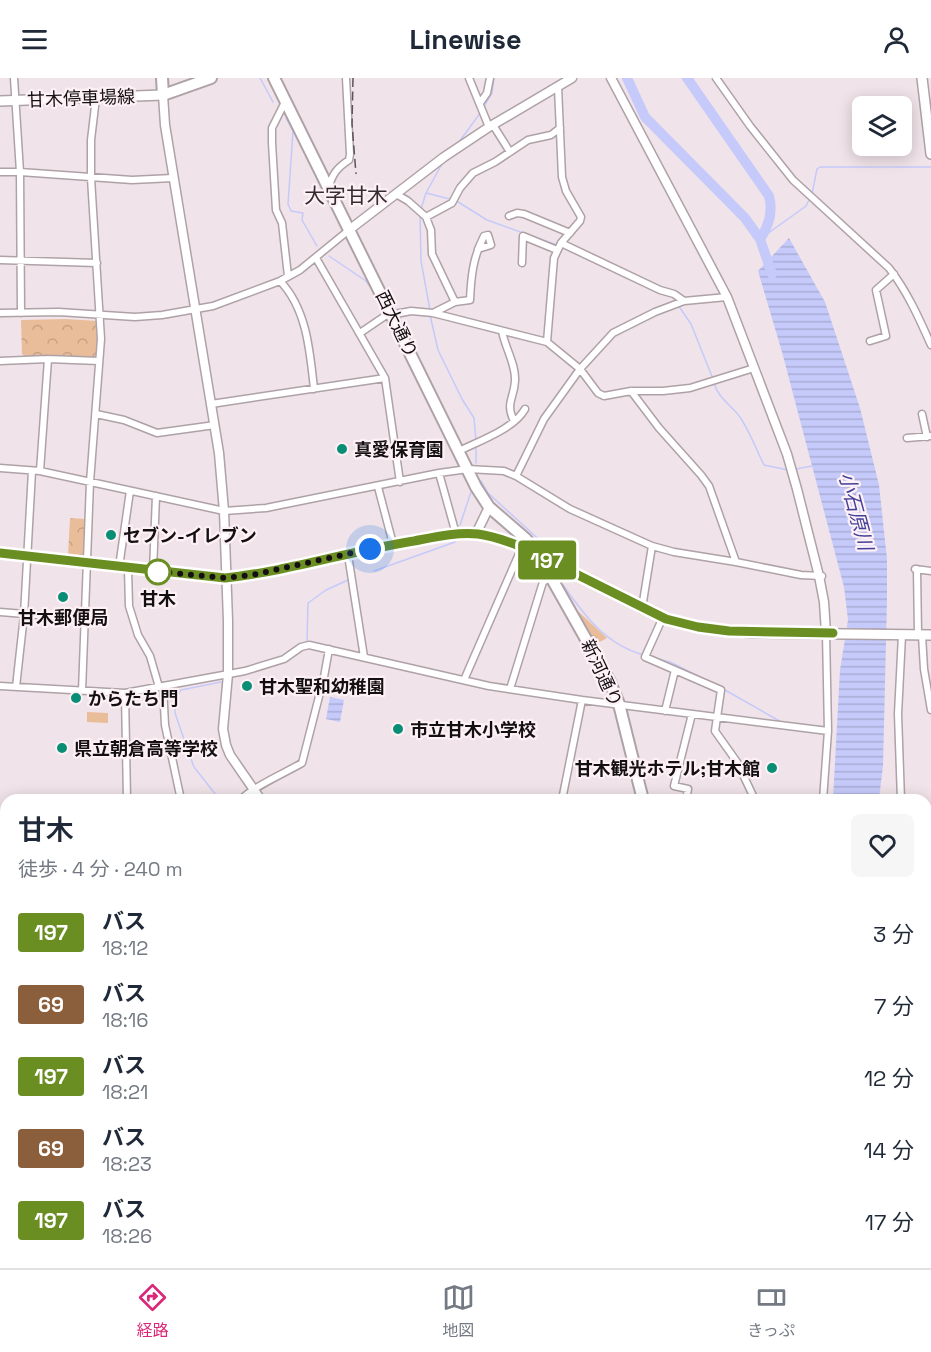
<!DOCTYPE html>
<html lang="ja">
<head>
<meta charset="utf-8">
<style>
	body { margin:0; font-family:"Space Grotesk","Noto Sans JP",sans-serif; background:#f6f6f7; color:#1f2937; height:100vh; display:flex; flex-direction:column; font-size:22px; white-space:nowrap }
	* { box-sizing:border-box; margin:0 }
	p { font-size:20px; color:#747a83 }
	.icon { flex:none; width:33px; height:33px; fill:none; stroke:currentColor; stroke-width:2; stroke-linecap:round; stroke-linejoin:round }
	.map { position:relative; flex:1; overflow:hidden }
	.panel { position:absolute; left:0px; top:716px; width:932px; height:476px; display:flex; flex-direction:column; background:#fff; border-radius:18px 18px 0 0; box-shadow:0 3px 15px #0003 }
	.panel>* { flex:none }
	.badge { padding:0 12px; border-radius:4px; font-size:21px; line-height:39px }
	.fabs { position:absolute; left:852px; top:18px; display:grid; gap:12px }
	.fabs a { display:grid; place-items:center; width:60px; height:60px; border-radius:9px; background:#fff; box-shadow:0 3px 15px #0003; font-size:30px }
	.you { position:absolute; width:30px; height:30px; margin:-15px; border:4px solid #fff; border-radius:50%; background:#1a73e8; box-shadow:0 0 0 9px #1a73e833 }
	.map>.badge { position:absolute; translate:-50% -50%; box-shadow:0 0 0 3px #fff }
	.round { display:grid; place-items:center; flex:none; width:63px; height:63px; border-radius:9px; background:#f6f6f7 }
	.summary { display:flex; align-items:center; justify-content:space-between; height:102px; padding:0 18px }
	h1 { font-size:28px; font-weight:600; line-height:45px }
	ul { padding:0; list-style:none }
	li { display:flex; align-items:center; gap:18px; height:72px; padding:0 18px }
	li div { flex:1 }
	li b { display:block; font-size:22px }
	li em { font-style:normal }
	li .badge { min-width:66px; font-weight:700; text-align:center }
	header { display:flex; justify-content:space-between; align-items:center; height:78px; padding:0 18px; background:#fff; font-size:27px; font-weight:600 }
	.tab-bar { display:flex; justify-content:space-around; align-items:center; height:84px; border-top:2px solid #e0e1e3; background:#fff; font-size:16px; color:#747a83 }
	.tab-bar a { display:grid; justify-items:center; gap:3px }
	.tab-bar .on { color:#db2777 }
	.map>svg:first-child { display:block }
	.park { fill:url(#park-crowns) }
	.pitch { fill:#e9bd9a }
	.water { fill:url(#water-rules) }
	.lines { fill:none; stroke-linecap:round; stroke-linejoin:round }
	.stream { stroke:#c5cafa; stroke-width:1.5 }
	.river { stroke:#c5cafa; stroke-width:10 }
	.minor-casing { stroke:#aea2a7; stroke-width:9 }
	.tertiary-casing { stroke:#aea2a7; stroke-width:11 }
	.secondary-casing { stroke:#aea2a7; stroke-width:12 }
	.trunk-casing { stroke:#aea2a7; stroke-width:14 }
	.minor { stroke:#fff; stroke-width:6 }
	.tertiary { stroke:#fff; stroke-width:8 }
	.secondary { stroke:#fff; stroke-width:9 }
	.trunk { stroke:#fff; stroke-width:10 }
	.rail { stroke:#5c5558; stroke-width:1.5; stroke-dasharray:9 4.5; stroke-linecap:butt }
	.line-casing { stroke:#fff; stroke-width:14 }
	.line { stroke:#6b8e23; stroke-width:9 }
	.walk { stroke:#141012; stroke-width:6; stroke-dasharray:0 10.8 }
	.poi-dot { fill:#098e76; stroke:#fdf1f6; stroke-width:2 }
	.stop-dot { fill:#fff; stroke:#6b8e23; stroke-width:3 }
	.labels { text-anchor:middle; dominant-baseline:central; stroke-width:4.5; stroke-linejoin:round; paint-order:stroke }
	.street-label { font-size:18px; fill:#141012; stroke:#fdf1f6 }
	.poi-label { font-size:18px; font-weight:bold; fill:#141012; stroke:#fdf1f6; text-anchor:start }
	.stop-label { font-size:18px; font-weight:bold; fill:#141012; stroke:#fdf1f6 }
	.water-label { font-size:20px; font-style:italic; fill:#43429a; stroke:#fdf1f6 }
	.quarter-label { font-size:21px; fill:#352c30; stroke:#fdf1f6 }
</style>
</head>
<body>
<header><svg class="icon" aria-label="menu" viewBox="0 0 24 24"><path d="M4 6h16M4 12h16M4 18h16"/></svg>Linewise<svg class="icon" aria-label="person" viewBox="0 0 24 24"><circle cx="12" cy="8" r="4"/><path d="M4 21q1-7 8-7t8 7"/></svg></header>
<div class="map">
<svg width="931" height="1190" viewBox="0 0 931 1190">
	<defs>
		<pattern id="park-crowns" width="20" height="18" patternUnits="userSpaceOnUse" patternTransform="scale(1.5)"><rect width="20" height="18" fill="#e9bd9a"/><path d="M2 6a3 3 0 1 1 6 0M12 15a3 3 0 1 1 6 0" fill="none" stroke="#c7a184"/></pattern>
		<pattern id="water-rules" width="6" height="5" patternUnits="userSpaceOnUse" patternTransform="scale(1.5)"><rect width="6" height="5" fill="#c5cafa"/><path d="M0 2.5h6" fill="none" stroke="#a8acd5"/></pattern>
	</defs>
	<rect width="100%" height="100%" fill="#f0e3e9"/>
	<!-- park -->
	<path class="park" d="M65,241L98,243L97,278L95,280H27L22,276L21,242Z
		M70,440L86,441L85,479L68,477Z
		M579,534L607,560L596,566L578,536Z
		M0,1096L6,1115V1185H15L17,1190H0Z"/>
	<!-- pitch -->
	<path class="pitch" d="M87,634L108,635V645L87,644Z"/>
	<!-- water -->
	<path class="water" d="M789,160L825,224L860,330L879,407L887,481V522L883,688L879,721H833L840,592L848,542L844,509L782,274L758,193Z
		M330,619L344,622L340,644L326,641Z
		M785,1185H828L827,1190H785Z"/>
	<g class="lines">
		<!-- stream -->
		<path class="stream" d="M260,0L273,24
			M483,30L492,15L494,0
			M286,40L293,53L288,126L291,133L303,135L302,142L317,168
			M459,64L481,34
			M426,115L450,121
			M812,116L817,91L820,89H931
			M455,122L487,142L557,167
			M421,131L426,115L443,84
			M420,136L421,183L430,232
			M760,161L806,128L810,120
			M329,178L366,203L375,215
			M678,227L691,246L713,301
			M398,231H405
			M430,237L438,272L462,321L474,340L476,363
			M714,305C718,320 732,328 740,339C750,354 756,371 764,387L788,392
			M476,368V385
			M796,391L812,388
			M481,403L488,415L558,479
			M460,447L471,414
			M374,493L455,464
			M563,507C584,537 606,567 644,577
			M307,563L308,525L326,512L348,502
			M651,579L670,584L704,601
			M725,612L783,645
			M803,647L825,649
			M220,722L194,689L186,667L175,635V622L181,612L221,604
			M470,1185V1190"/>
		<!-- river -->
		<path class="river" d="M627,0L645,39L745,140L760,161L772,196
			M687,0L769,118C773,133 769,148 760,161"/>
		<defs>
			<path id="minor" d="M14,0L20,94L21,235
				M469,0L489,49
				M716,0L750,48L793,102L889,190C907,213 919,240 931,267
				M285,24L272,50V65L276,132L282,145L288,198
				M480,25L487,15L490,0
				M493,47L510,74
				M0,94H20L132,102L173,100
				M329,109C332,96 338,89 349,82L350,76L346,0
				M396,116L408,123L426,139L452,125L460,110L473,95L495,84L528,62L551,57L560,50
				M509,138L517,135L524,136L570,155
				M426,139L431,152L432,176L455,224
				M561,165L660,212L674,216L684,223
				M316,180L385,300L400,404
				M0,182L97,185
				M522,185L523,158L557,172
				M280,203C307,231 310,274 314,311
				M0,235L59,234L135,239L162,237L213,228L280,203L300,192L349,152
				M433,235L455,224L470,222C471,199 473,179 484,158L488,157L491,167L478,171
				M502,253C505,270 516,286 515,303C514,321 505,325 514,343
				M360,255L385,238L411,233L433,235L547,264L580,291L598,315L604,318L631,313H663L690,310L754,290
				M870,263L886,258L876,212L894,196
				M547,264L554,180L561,165L580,143L581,139L566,113L562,99L558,9
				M0,283L48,281L99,283
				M631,313L659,350L701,397L709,408L736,484
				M211,326L385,300
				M96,336L124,342L157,355L215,347
				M922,336L927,359
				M907,360L931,358
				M459,373C479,363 514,351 525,331
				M0,390L40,393L224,433L266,430L439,395L468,391L504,393L516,398L570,431L652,468L674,474L736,484L801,497L822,498
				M40,393L48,281
				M439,395L456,456
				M516,398L544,341L580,291L613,255L655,234L684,223L727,219
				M378,409L393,466
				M348,477L364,579
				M119,489L130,413
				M128,491L129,528L138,557L150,578L159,609
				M915,491L931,493
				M917,491L918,557
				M153,493L156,418
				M642,530L652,468
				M0,534L86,541
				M663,539L645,579L721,612L715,653L737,684L755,722
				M922,557L924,591L931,632
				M464,602L522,469
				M0,608L125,615L245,593L284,581L301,569L309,567L489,608L582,622L828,653
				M163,608L165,647L181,722
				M16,609L24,537L32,393
				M510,611L543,504L551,499
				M82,613L90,404L101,261L91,100V62L96,20
				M125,615L127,722
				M665,633L675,592
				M240,722C258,706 281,697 302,685L324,599L329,571
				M562,722L582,622
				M686,722L688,711L674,708L692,636
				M823,722L828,653L826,555
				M901,722L898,636L902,557
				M1,796L3,849H6
				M0,869L1,905
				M926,869H931
				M926,901L931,902
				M926,934L931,935
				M926,958L931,942
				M0,973L6,972
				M0,1007L6,1005
				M0,1046L6,1044
				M0,1084L6,1098
				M926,1115L931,1114
				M494,1185L499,1190
				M509,1185L520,1189L532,1185
				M893,1185L895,1190
				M912,1185L915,1190
				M271,1190V1185
				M375,1190V1185
				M746,1190L747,1185
				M771,1190L772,1185
				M842,1190L843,1185
				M849,1190L850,1185
				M882,1190L883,1185"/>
			<path id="tertiary" d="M611,0L727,219L787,376L797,411L819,498L824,524L826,555
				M163,17L165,47L219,375L224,433L228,543V596L223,651L226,667L230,677L261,722
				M349,152L444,79L489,49L572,0
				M476,456L489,429
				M20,1185L22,1190
				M591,1185L593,1190"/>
			<path id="secondary" d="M922,0L931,76
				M0,23L163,17
				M0,475L225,500L252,497L393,466L456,456H476L497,459L522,469L642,530L667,541L698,549L753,555L931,557"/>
			<path id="trunk" d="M162,0L163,17L211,0
				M274,0L476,409L489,429L526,461L539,478L609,602L619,626L643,722
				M696,1190V1185"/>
		</defs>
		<!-- minor casing -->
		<use href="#minor" class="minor-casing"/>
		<!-- tertiary casing -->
		<use href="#tertiary" class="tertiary-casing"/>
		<!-- secondary casing -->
		<use href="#secondary" class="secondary-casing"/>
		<!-- trunk casing -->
		<use href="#trunk" class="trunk-casing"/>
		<!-- minor -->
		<use href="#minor" class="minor"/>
		<!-- tertiary -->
		<use href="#tertiary" class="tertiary"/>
		<!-- secondary -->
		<use href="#secondary" class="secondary"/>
		<!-- trunk -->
		<use href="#trunk" class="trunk"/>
		<!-- rail -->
		<path class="rail" d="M353,0L352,46L356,96"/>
	</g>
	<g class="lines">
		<defs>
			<path id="line" d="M0,475L225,500C289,493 350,473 414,463C435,459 456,454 478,456C493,458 507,463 522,469L666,541L698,549L729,553L833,555"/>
		</defs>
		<!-- line casing -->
		<use href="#line" class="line-casing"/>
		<!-- line -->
		<use href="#line" class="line"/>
		<!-- walk -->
		<path class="walk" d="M158,494L153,493L225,500L252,497L370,471"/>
	</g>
	<!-- markers -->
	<g class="poi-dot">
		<circle cx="342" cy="371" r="6"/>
		<circle cx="111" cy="457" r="6"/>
		<circle cx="63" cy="519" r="6"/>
		<circle cx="247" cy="608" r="6"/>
		<circle cx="76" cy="620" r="6"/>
		<circle cx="398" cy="651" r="6"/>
		<circle cx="62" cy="670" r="6"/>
		<circle cx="772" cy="690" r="6"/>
	</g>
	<circle class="stop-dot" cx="158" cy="494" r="12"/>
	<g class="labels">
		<!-- street labels -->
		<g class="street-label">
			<text transform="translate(81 20) rotate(-2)">甘木停車場線</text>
			<text transform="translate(397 246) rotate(64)">西大通り</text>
			<text transform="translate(602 595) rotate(65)">新河通り</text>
		</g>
		<!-- poi labels -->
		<g class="poi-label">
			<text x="354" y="371">真愛保育園</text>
			<text x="123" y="457">セブン-イレブン</text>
			<text x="63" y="539" text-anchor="middle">甘木郵便局</text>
			<text x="259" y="608">甘木聖和幼稚園</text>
			<text x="88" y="620">からたち門</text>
			<text x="410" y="651">市立甘木小学校</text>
			<text x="74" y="670">県立朝倉高等学校</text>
			<text x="760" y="690" text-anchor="end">甘木観光ホテル;甘木館</text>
		</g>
		<!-- stop labels -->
		<g class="stop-label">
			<text x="158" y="520">甘木</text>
		</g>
		<!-- water labels -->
		<g class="water-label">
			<text transform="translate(856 433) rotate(75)">小石原川</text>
		</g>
		<!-- quarter labels -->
		<g class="quarter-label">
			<text x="346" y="117">大字甘木</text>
		</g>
	</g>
</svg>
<div class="fabs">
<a><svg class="icon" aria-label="layers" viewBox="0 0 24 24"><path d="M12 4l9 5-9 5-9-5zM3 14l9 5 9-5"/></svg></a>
</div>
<div class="you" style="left:370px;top:471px"></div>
<b class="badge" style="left:547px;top:482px;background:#6b8e23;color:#fff">197</b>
<section class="panel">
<div class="summary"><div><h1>甘木</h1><p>徒歩 · 4 分 · 240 m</p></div><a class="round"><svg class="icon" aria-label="heart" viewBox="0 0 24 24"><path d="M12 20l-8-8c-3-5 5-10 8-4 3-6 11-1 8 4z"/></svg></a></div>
<ul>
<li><span class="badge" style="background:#6b8e23;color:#fff">197</span><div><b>バス</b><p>18:12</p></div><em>3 分</em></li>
<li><span class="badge" style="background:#8b5e3c;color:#fff">69</span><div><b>バス</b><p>18:16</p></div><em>7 分</em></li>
<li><span class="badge" style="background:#6b8e23;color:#fff">197</span><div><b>バス</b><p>18:21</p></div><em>12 分</em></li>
<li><span class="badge" style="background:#8b5e3c;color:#fff">69</span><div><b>バス</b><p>18:23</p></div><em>14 分</em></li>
<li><span class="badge" style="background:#6b8e23;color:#fff">197</span><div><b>バス</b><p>18:26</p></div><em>17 分</em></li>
</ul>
</section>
</div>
<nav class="tab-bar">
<a class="on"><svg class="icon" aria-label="directions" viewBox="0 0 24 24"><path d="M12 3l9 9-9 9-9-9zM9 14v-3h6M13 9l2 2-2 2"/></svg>経路</a>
<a><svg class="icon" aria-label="map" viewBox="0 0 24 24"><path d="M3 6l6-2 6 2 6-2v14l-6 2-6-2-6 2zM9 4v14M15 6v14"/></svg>地図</a>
<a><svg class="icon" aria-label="tickets" viewBox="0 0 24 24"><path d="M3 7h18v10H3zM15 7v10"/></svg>きっぷ</a>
</nav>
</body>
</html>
